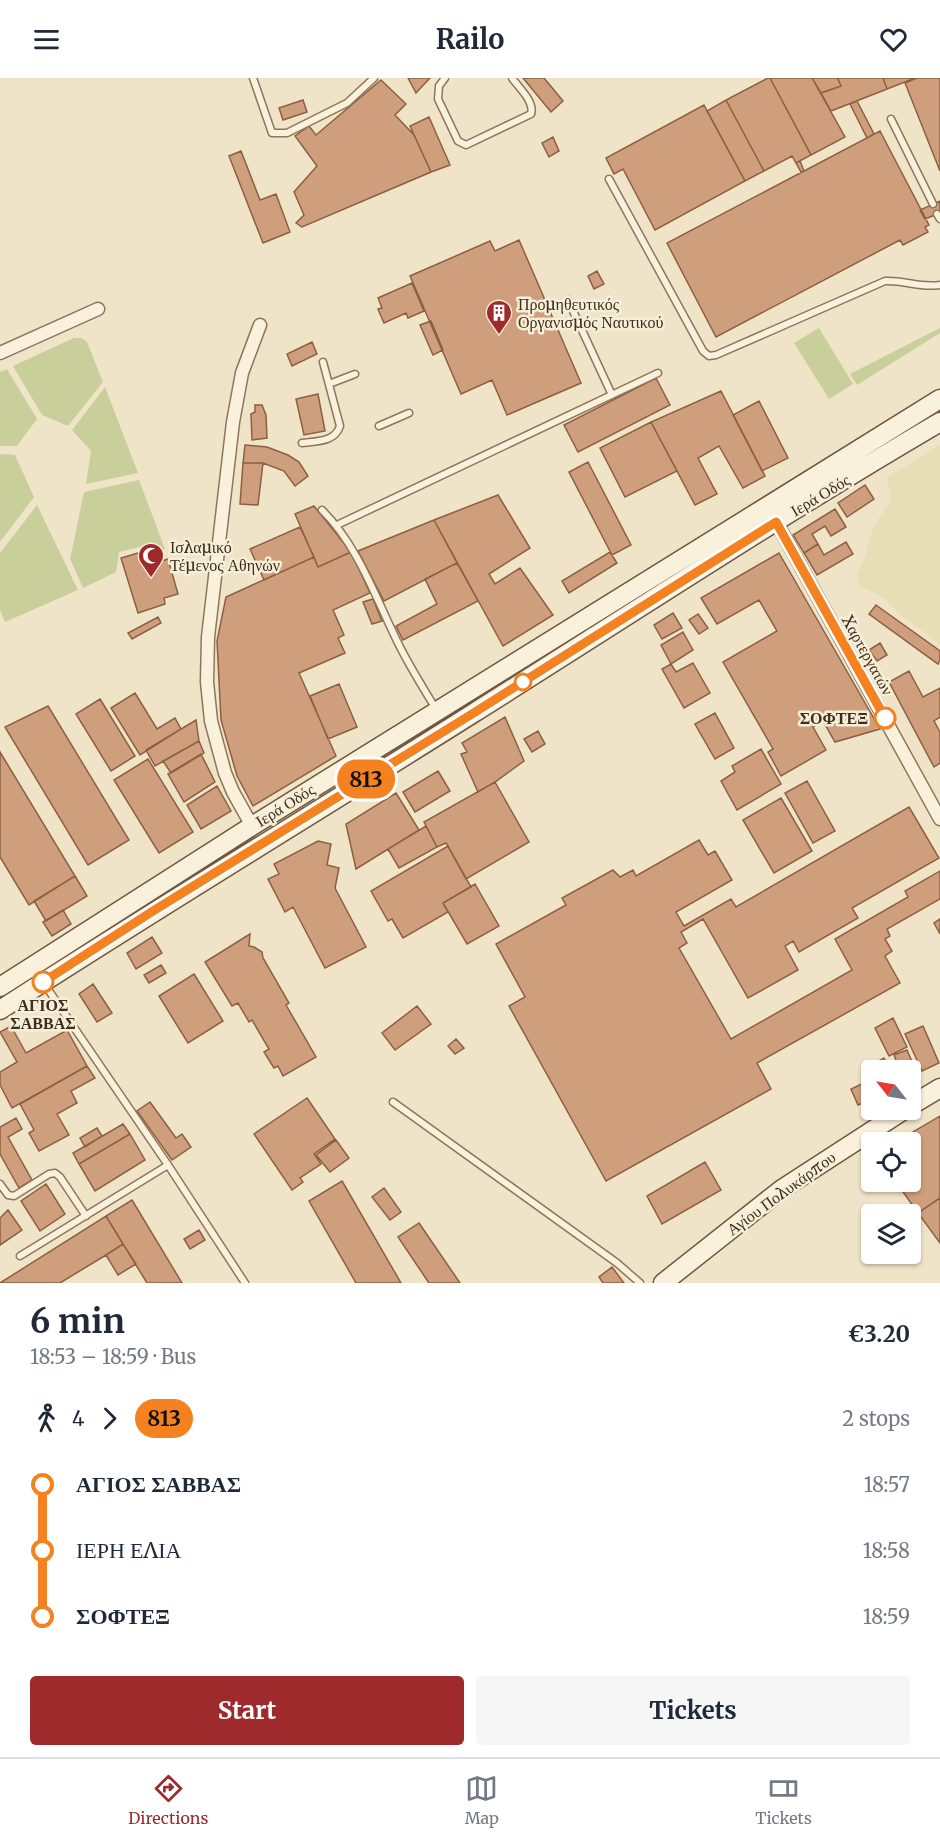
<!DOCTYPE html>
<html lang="en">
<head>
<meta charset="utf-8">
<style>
	body { margin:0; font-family:Merriweather,serif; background:#f6f6f7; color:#1f2937; height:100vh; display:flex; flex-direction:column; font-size:22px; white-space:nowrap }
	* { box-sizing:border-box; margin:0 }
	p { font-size:20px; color:#747a83 }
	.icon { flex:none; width:33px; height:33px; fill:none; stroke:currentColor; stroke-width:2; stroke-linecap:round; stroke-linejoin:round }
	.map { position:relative; height:1205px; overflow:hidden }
	.details { display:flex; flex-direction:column; background:#fff; flex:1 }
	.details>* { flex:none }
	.badge { padding:0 12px; border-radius:20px; font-size:21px; line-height:39px }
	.needle { width:39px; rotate:301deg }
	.tools { position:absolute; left:861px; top:982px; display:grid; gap:12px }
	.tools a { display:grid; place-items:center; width:60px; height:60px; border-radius:6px; background:#fff; box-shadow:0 2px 4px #0004; font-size:30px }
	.map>.badge { position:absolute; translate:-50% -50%; box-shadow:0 0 0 3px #fff }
	.legs { display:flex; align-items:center; gap:9px; height:66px; padding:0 30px; font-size:20px }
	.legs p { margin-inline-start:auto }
	.summary { display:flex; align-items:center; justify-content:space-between; height:102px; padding:0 30px }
	h1 { font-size:33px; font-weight:700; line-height:45px }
	.button { display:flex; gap:12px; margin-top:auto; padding:12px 30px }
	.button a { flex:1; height:69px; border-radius:6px; background:#9e2a2b; color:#fff; font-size:24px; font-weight:700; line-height:69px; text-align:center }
	.button a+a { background:#f6f6f7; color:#1f2937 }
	ul { padding:0 30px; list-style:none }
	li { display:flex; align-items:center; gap:21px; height:66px; font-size:22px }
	li i { display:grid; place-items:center; width:9px; height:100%; margin:0 8px; background:currentColor }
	li i::after { content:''; width:15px; height:15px; margin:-8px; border:4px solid; border-radius:50%; background:#fff }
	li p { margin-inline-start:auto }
	li:first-child i { background:linear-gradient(#0000 50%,currentColor 0) }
	li:last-child i { background:linear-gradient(currentColor 50%,#0000 0) }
	header { display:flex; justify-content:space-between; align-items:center; height:78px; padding:0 30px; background:#fff; font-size:27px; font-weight:700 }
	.tab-bar { display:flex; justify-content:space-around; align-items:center; height:84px; border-top:2px solid #e0e1e3; background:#fff; font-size:16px; color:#747a83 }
	.tab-bar a { display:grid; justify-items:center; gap:3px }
	.tab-bar .current { color:#9e2a2b }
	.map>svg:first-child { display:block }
	.farmland { fill:#e6deb5 }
	.green { fill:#c9cf9b }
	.building { fill:#cf9f7d; stroke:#8d5f41; stroke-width:1.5 }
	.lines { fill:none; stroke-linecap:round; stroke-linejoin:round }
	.lane-casing { stroke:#8d765c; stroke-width:9 }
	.street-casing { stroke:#8d765c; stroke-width:15 }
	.secondary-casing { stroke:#6f573f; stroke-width:21 }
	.lane { stroke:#faf1dc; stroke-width:6 }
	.street { stroke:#faf1dc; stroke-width:12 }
	.secondary { stroke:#faf1dc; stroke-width:18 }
	.line-1-casing { stroke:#fff; stroke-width:14 }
	.line-1 { stroke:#f58220; stroke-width:9 }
	.stop-1-dot { fill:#fff; stroke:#f58220; stroke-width:3 }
	.labels { text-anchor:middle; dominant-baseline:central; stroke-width:5; stroke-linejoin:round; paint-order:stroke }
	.poi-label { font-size:16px; fill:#3d2e20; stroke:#f7eed8; text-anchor:start }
	.street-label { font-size:16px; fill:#3d2e20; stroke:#f7eed8 }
	.stop-label { font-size:16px; font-weight:bold; fill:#3d2e20; stroke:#f7eed8; text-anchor:end }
</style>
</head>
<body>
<header><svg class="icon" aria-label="menu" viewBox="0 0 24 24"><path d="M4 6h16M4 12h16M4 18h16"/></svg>Railo<svg class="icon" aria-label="heart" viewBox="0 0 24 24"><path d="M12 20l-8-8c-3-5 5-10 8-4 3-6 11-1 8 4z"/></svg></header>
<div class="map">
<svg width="940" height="1205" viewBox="0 0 940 1205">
	<rect width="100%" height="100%" fill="#f0e4c8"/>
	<!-- farmland -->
	<path class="farmland" d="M940,367V566L902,538L886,521L862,509L858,505L857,498L864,481L873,449L891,422L887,402L889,398Z"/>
	<!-- green -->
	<path class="green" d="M819,250L853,306L829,321L794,265Z
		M940,250V255L857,307L850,296Z
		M74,260H82L87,264L103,304L68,348L42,337L13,288Z
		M7,291L37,341L17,368H0V294Z
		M105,309L138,395L86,406L91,373L72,352Z
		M0,376L15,377L34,419L0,464Z
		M139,402L165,471L151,476L149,467L119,474L116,494L83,510L70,481L84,414Z
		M37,427L78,512L5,544L0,532V475Z"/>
	<!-- building -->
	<path class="building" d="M408,0H430L416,15Z
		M523,0H544L563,23L551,34Z
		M768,0H770L811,77L796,85L792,78L764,93L726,22Z
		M770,0H812L845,59L811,77Z
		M812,0H839L838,1L841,8L821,15Z
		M883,0L887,11L831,33L821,15L841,8L838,1L839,0Z
		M883,0H915L887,11Z
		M917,0H940V93L905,5Z
		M381,2L406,26L395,37L414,57L431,94L302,149L296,145L304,137L294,114L317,88L295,58L309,48L316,57Z
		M303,22L307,34L283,42L279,30Z
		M726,22L764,93L745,103L707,33Z
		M857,23L874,56L867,60L850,26Z
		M704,27L745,103L655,152L623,91L614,96L606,80Z
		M429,39L450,87L431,94L410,48Z
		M880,53L929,147L925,149L928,154L903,167L900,162L716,259L667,165Z
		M553,59L559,73L549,79L542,65Z
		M241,73L260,122L276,116L290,154L263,165L229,78Z
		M800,83L804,93L801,94L796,85Z
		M940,123V135L925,141L920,132Z
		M519,162L581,305L507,337L492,302L461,316L410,198L490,163L495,173Z
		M597,193L604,206L594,211L588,198Z
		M412,205L424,233L408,240L406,235L384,245L378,231L382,230L378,220Z
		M431,243L443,272L433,277L420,247Z
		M312,264L317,276L292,288L287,276Z
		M656,300L670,327L578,374L564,347Z
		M721,313L765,398L743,410L719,368L698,380L717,416L695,427L651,344Z
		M318,316L325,353L304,357L296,321Z
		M759,323L788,380L762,393L733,337Z
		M255,327H262L266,337L267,360L252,362L251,336L255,334Z
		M651,344L677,393L625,419L600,370Z
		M245,367L267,369L288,377L299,384L308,398L295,408L284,393L263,385H243Z
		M588,384L631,467L612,477L569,394Z
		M243,385H263L258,427L240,426Z
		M865,407L874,421L847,439L838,425Z
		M498,417L530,470L489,496L495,506L520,490L553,537L503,568L434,442Z
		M314,428L351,474L318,489L295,436Z
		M835,431L846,449L831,458L825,448L812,456L818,466L804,475L793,457Z
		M434,442L457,485L384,523L358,473Z
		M300,449L314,479L264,502L250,471Z
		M846,464L853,476L817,497L804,475L818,466L824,477Z
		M145,473L150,487L168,481L178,516L164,520L165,526L138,535L121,480Z
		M351,474L370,515L333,532L344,557L338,560L345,575L299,595L336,678L253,728L237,698L221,642L217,563L226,519L314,479L318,489Z
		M610,474L617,485L569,515L562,503Z
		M779,475L880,651L835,664L823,643L813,649L826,672L781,698L768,674L773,671L723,584L777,553L759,522L717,546L701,520Z
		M457,485L478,523L403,562L396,548L437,526L425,501Z
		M373,521L382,543L372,546L363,524Z
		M876,527L940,573V582L938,586L869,536Z
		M673,535L682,550L662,561L654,547Z
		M698,536L708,550L699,556L689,542Z
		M158,539L161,545L132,561L128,555Z
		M683,554L693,572L671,586L661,567Z
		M880,565L887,577L877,583L869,572Z
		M693,585L710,615L684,630L662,591L671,586L676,594Z
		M909,593L923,619L940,610V639L934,643L940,654V685L934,689L889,604Z
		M339,606L357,649L328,661L310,618Z
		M135,615L157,651L175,640L181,651L140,677L111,630Z
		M100,621L135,678L111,693L76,636Z
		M48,628L129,762L88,787L5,649Z
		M715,635L734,670L715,681L695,646Z
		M505,639L524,683L495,704L478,714L461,676L467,674L462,665Z
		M196,642L199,663L155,688L146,672Z
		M538,653L545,666L532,674L524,661Z
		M199,663L204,675L171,695L163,683Z
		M761,671L781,706L737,732L721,703L735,694L732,688Z
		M0,674L75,798L29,827L0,779Z
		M201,676L215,704L184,724L168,696Z
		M148,681L193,754L159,775L114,702Z
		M438,693L450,713L415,734L403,714Z
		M807,703L835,753L813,765L785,715Z
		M495,704L529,764L466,801L446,765L437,769L424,744Z
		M217,708L231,733L201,751L187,727Z
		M396,715L419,752L356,791L346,746Z
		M781,720L812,773L774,795L743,742Z
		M909,729L939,780L852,830L858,840L799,874L793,863L785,868L798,892L748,920L703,841L681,854L687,865L679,870L731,961L852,892L835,861L908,819L905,813L940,793V821L887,851L890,858L885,861L892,873L885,878L900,905L757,985L771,1011L606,1103L509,928L525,919L496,866L566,827L562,820L613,792L620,799L633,792L636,798L699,762L708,777L715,773L732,802L676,834L684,848L731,821L736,829Z
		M426,748L437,769L399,790L388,771Z
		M318,763L331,766L327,787L339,790L335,810L366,869L325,890L293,829L285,834L268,801L279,796L274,786Z
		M448,768L471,809L443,825L448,834L403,860L392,841L388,843L371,813Z
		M75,798L87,818L46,843L34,823Z
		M475,806L499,848L467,866L443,825Z
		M63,832L71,846L52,858L43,844Z
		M940,841V856L934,845Z
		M250,856L249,868L254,869L262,874L263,880L289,925L286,927L316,979L283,998L278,988L274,990L264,974L269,971L252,942L249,944L238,925L232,928L205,884Z
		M152,859L162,875L136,891L127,875Z
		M161,887L166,895L149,905L144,897Z
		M194,896L223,943L188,965L159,918Z
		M93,906L112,935L97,944L79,916Z
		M417,928L431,946L395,972L382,955Z
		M893,940L907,969L889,978L875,950Z
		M11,948L26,975L67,952L87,988L12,1030L0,1007V994L17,984L0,954Z
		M923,948L939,985L922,993L905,956Z
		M456,961L464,970L455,976L448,968Z
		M907,972L917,995L910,997V993H900L894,977Z
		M884,980L891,993H872V994L868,989Z
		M87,988L95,1000L71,1013L77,1025L57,1036L69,1057L39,1073L29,1055L34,1052L20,1026Z
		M868,1003L872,1010V1021L858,1027L851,1011Z
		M307,1020L335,1061L314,1076L321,1086L300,1100L303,1104L292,1112L254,1056Z
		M150,1024L176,1060L182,1056L191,1069L172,1082L137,1033Z
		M940,1038V1120L918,1135L896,1104H910V1065H894Z
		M16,1040L22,1051L8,1059L32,1102L19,1110L0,1076V1049Z
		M123,1046L130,1056L79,1086L73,1075Z
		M97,1050L102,1058L85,1069L80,1060Z
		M130,1056L145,1082L95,1113L79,1086Z
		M336,1062L349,1080L330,1094L316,1077Z
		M705,1084L721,1112L662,1146L647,1118Z
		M342,1103L401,1205H356L309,1123Z
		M46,1106L65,1136L40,1153L21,1123Z
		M384,1110L401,1134L390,1142L372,1119Z
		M940,1120V1165L918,1135Z
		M132,1122L182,1205H147L106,1138Z
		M8,1132L22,1152L0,1167V1140Z
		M106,1138L123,1166L106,1177L60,1205H0Z
		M419,1145L460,1205H429L398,1159Z
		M199,1152L205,1162L190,1171L184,1161Z
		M123,1166L136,1186L118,1197L106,1177Z
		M612,1189L624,1205H603L599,1199Z"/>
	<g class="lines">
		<defs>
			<path id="lane" d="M253,0L272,55H287L347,25L374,0
				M445,0L439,8L438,21L458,63L466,67L531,36C535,24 519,10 512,0
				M891,41L933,126
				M609,101L703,273L709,278L716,277L885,203C905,202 918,210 940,207
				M937,136L940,141
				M568,222L612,317
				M329,306L355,296
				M379,348L409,335
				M302,365C317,363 335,364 340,348L323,284
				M322,432C359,469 376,521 399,567C410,589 423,610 436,631
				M337,447L658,295
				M45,907L168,1087L245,1205
				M393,1024L617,1185L640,1205
				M0,1106L8,1117L14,1118L49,1096L55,1095L60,1099L86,1138
				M20,1178L168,1087"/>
			<path id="street" d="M0,275L98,231
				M773,438L940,741
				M252,748L233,714L225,695L211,643L207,604L208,559L233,344L242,295L260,247"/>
			<path id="secondary" d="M0,909L252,748L940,321
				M0,932C156,831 315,735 472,636C628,538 781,437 940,344
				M910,1028L940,1010
				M663,1205L782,1111L904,1032"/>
		</defs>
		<!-- lane casing -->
		<use href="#lane" class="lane-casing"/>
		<!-- street casing -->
		<use href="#street" class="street-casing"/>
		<!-- secondary casing -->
		<use href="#secondary" class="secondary-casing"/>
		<!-- lane -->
		<use href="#lane" class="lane"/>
		<!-- street -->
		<use href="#street" class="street"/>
		<!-- secondary -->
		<use href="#secondary" class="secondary"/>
	</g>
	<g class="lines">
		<defs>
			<path id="line-1" d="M43,904L153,833L472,636L776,444L885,640"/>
		</defs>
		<!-- line-1 casing -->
		<use href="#line-1" class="line-1-casing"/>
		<!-- line-1 -->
		<use href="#line-1" class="line-1"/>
	</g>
	<!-- icons -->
	<defs>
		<symbol id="building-pin" viewBox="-11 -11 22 30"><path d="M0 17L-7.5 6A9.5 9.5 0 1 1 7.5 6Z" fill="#9e2a2b" stroke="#f7eed8"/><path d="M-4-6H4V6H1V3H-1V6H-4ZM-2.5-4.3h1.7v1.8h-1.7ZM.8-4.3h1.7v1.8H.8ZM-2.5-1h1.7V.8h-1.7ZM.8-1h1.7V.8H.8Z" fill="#fff"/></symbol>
		<symbol id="mosque-pin" viewBox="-11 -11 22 30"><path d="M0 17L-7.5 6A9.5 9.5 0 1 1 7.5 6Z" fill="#9e2a2b" stroke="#f7eed8"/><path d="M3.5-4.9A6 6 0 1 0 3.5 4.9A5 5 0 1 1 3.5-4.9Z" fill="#fff"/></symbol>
	</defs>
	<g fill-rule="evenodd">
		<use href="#building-pin" x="484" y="220" width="30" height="40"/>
		<use href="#mosque-pin" x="136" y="463" width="30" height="40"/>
	</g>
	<!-- markers -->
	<g class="stop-1-dot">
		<circle cx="523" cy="604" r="8"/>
		<circle cx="885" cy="640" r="10"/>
		<circle cx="43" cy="904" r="10"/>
	</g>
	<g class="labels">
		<!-- poi labels -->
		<g class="poi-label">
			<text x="518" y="226">Προμηθευτικός<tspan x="518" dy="18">Οργανισμός Ναυτικού</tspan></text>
			<text x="170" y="469">Ισλαμικό<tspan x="170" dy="18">Τέμενος Αθηνών</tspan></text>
		</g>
		<!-- street labels -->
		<g class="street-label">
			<text transform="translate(820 417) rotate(-31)">Ιερά Οδός</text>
			<text transform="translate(868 577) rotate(61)">Χαρτεργατών</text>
			<text transform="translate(285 727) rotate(-32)">Ιερά Οδός</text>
			<text transform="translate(781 1115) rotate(-36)">Αγίου Πολυκάρπου</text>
		</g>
		<!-- stop labels -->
		<g class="stop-label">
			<text x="868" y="640">ΣΟΦΤΕΞ</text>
			<text x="43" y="927" text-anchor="middle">ΑΓΙΟΣ<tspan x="43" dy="18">ΣΑΒΒΑΣ</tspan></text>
		</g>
	</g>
</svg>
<div class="tools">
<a><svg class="needle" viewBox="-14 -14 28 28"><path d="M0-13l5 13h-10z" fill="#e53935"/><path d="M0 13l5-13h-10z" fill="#747a83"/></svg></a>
<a><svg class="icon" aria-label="locate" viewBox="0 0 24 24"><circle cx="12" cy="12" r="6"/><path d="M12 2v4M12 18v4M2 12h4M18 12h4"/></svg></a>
<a><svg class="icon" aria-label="layers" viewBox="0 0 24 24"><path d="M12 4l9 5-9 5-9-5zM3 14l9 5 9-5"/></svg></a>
</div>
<b class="badge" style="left:366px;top:701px;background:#f58220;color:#111">813</b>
</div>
<section class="details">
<div class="summary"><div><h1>6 min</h1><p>18:53 – 18:59 · Bus</p></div><b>€3.20</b></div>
<div class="legs"><svg class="icon" aria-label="walk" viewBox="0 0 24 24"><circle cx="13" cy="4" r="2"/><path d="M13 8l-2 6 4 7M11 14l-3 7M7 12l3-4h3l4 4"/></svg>4<svg class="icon" aria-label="forward" viewBox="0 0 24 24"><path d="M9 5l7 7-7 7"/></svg><b class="badge" style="background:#f58220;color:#111">813</b><p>2 stops</p></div>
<ul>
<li><i style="color:#f58220"></i><b>ΑΓΙΟΣ ΣΑΒΒΑΣ</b><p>18:57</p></li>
<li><i style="color:#f58220"></i><span>ΙΕΡΗ ΕΛΙΑ</span><p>18:58</p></li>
<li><i style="color:#f58220"></i><b>ΣΟΦΤΕΞ</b><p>18:59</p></li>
</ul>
<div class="button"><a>Start</a><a>Tickets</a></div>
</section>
<nav class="tab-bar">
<a class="current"><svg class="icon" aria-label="directions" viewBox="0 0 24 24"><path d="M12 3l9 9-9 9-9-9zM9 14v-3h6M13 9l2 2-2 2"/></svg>Directions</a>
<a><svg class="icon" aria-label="map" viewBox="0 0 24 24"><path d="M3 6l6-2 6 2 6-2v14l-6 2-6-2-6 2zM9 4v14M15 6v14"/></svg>Map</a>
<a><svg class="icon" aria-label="tickets" viewBox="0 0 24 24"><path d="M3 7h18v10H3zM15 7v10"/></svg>Tickets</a>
</nav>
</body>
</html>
